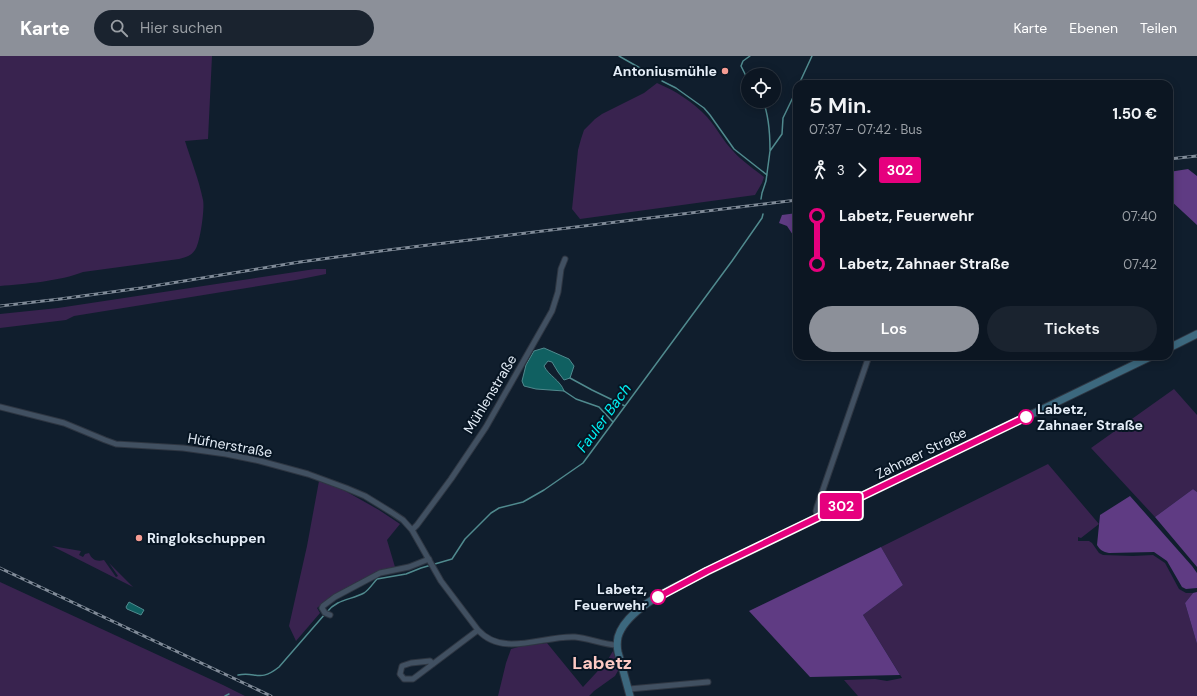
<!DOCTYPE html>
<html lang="de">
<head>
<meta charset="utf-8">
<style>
	body { margin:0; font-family:"DM Sans",sans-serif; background:#1a232f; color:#f1f3f6; height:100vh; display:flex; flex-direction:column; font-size:15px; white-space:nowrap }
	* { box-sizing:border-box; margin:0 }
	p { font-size:13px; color:#9a9fa5 }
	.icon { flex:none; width:22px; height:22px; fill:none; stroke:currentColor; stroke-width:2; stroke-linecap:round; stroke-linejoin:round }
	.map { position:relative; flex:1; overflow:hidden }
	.side { position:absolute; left:793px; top:24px; width:380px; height:280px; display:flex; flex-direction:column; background:#0c1622; border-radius:12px; box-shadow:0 2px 10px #0003,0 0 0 1px #2c3540 }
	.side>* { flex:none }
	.badge { padding:0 8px; border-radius:3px; font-size:14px; line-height:26px }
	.buttons { position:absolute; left:741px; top:12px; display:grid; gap:8px }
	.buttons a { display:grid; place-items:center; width:40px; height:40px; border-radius:50%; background:#0c1622; box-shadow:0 2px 10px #0003,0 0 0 1px #2c3540; font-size:20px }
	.map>.badge { position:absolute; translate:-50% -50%; box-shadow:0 0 0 2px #fff }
	.legs { display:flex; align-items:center; gap:6px; height:44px; padding:0 16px; font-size:13px }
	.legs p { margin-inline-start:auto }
	.headline { display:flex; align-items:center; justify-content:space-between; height:68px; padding:0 16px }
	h1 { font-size:22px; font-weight:600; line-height:30px }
	.button { display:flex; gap:8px; margin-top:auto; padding:8px 16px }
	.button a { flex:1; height:46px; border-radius:24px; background:#8c9099; color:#fff; font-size:16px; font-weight:600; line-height:46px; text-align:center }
	.button a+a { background:#1a232f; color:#f1f3f6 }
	ul { padding:0 16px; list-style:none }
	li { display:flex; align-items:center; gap:14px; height:48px; font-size:15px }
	li i { display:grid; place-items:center; width:6px; height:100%; margin:0 5px; background:currentColor }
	li i::after { content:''; width:10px; height:10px; margin:-5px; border:3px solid; border-radius:50%; background:#0c1622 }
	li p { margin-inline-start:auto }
	li:first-child i { background:linear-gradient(#0000 50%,currentColor 0) }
	li:last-child i { background:linear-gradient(currentColor 50%,#0000 0) }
	header { display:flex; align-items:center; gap:24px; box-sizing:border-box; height:56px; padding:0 20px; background:#8c9099; color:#fff }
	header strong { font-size:19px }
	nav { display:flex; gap:22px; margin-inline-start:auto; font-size:14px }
	.search { width:280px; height:36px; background:#1a232f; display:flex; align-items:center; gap:10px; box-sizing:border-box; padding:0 14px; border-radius:22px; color:#9a9fa5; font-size:15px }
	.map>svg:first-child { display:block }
	.green { fill:#39234f }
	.forest { fill:#5f3b83 }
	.water { fill:#106061; stroke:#508a8e }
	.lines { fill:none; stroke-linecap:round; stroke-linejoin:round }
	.stream { stroke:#508a8e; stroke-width:1.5 }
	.minor-casing { stroke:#2e3642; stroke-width:7 }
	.secondary-casing { stroke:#2e3642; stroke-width:9 }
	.minor { stroke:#415061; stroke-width:5 }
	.secondary { stroke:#3c687e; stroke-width:7 }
	.rail-casing { stroke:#808b98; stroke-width:3 }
	.rail { stroke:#071523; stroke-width:1.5; stroke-dasharray:4.5; stroke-linecap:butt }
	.line-1-casing { stroke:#fff; stroke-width:9 }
	.line-1 { stroke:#e6007e; stroke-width:6 }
	.poi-dot { fill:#f59c93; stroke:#071523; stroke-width:1.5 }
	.stop-1-dot { fill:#fff; stroke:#e6007e; stroke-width:2 }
	.labels { text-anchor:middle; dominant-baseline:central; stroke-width:4; stroke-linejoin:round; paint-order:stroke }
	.poi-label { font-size:14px; font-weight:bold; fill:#e4edf7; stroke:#071523; text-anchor:end }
	.street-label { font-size:14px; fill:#e4edf7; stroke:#071523 }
	.stop-label { font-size:14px; font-weight:bold; fill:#e4edf7; stroke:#071523; text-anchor:start }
	.water-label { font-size:15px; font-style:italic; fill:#00f1f4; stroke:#071523 }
	.district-label { font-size:18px; font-weight:bold; fill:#fdc9c3; stroke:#071523 }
</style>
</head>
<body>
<header>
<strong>Karte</strong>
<div class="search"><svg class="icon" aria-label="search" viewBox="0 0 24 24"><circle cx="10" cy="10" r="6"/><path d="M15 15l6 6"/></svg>Hier suchen</div>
<nav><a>Karte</a><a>Ebenen</a><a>Teilen</a></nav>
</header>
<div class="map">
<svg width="1197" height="640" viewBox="0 0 1197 640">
	<rect width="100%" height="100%" fill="#101e2d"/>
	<!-- green -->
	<path class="green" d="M0,0H212L208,83L185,85C191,104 199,124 203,144C205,152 200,188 195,194C191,200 186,201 179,203L83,216C61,225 24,228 0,230Z
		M657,27C676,35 693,46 707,61C717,72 723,85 733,95C742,105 754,113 764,121L762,127L755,139L580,163L572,153L578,94L581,83L584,74L595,63L602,58L644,37Z
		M315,213H326V218L296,224L74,260L66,264L0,272V258L58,252Z
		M1174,333L1197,359V436L1193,433L1155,461L1091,392Z
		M1048,408L1099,468L1081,482L1078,481V485H1089L1092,487L1099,497L1103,499L1133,500L1153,499L1165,507L1179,533L1186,537H1193L1185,547L1197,588V640H858L844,624L875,623L887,625L902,622L863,559L903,529L881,491Z
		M319,425L340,432L379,454L400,468L387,484L395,511C367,518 340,534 317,552L320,557L296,585L289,570L307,490Z
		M52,490L81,495L79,499L83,501L85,498L89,497C92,504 97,506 104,504L116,521L118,520L109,507L133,531Z
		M0,526L223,629L245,640H0Z
		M547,587L583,631L607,605L613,595L619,613L615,620L594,635L589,640H498L506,607L511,593L522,590Z"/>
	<!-- forest -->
	<path class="forest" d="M1188,113L1197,120V169L1169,143V116Z
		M797,157V185L787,170L779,167L782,159Z
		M1193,433L1197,436V511L1155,461Z
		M1130,440L1192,510L1197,517V532L1186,533L1182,531L1167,505L1154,496L1109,497C1103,496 1100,494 1097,489L1100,459Z
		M881,491L903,529L863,559L900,619L810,621L749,555Z
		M1197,536V588L1185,547L1193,537Z"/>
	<!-- water -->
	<path class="water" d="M544,292L569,303L574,310L570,322L564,324L558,316L552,306L548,305L544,310C548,319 561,325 564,335L536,333L524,330L522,325L526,309L534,295Z
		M129,546L144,554L141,559L127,553L126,551Z"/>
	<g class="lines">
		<!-- stream -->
		<path class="stream" d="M619,0L654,20
			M748,24L741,10L743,5L750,0
			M662,25L676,32L704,52L710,59L734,93L767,119
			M799,28L812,0
			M763,45C769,60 770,78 770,94
			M761,143L762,137L766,125L770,95L782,78L783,62L797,33
			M570,322L592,334L625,350
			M564,335L576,343L599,351L613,366
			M327,556C337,543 351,544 364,537C370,533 373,527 377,523L406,518L421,512L452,503L465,483L491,457L499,452L523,446L544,434L583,407L732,205L762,162L763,158
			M238,619C256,615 259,627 279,611L325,558
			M225,640L229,638"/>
		<defs>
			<path id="minor" d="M0,351L64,367L105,384L116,388L183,392L226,398L260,405L308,418L346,432L365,440L391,456L403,464L412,474L441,525L478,574C503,602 544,579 575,581C589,582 603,589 617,589
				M818,462L816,455L817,451L869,300
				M412,474L417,469L451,423L486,371L552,255L558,236L561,213L565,203
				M330,559L325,557L322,552L323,550L335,541L380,517L409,511L429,503
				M433,608L430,605L411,607L402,610L400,618L404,623H413L478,574
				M629,633L708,626"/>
			<path id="secondary" d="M1169,292L1197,278
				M630,640L618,596C617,591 617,586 618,581C624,559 657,540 675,531L1152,300"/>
		</defs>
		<!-- minor casing -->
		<use href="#minor" class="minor-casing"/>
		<!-- secondary casing -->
		<use href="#secondary" class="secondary-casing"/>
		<!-- minor -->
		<use href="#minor" class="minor"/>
		<!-- secondary -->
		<use href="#secondary" class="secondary"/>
		<defs>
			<path id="rail" d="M1169,103L1197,100
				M0,250L60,243L141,232L300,206L388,194L797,144
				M0,512L271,640"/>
		</defs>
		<!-- rail casing -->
		<use href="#rail" class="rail-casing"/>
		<!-- rail -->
		<use href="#rail" class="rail"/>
	</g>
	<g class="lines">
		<defs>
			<path id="line-1" d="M658,541L707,515L1026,361"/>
		</defs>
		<!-- line-1 casing -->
		<use href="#line-1" class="line-1-casing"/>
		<!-- line-1 -->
		<use href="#line-1" class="line-1"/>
	</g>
	<!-- markers -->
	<g class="poi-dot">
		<circle cx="725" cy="15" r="4"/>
		<circle cx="139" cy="482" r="4"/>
	</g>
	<g class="stop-1-dot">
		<circle cx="1026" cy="361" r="7"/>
		<circle cx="658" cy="541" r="7"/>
	</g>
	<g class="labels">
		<!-- poi labels -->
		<g class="poi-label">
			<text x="717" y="15">Antoniusmühle</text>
			<text x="147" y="482" text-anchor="start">Ringlokschuppen</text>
		</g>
		<!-- street labels -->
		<g class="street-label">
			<text transform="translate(490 338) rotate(-59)">Mühlenstraße</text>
			<text transform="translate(230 389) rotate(10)">Hüfnerstraße</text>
			<text transform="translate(921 397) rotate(-26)">Zahnaer Straße</text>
		</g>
		<!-- stop labels -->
		<g class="stop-label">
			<text x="1037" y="353">Labetz,<tspan x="1037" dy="16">Zahnaer Straße</tspan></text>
			<text x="647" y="533" text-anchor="end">Labetz,<tspan x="647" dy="16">Feuerwehr</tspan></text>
		</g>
		<!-- water labels -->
		<g class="water-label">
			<text transform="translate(604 362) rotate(-54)">Fauler Bach</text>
		</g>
		<!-- district labels -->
		<g class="district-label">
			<text x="602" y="607">Labetz</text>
		</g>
	</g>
</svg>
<div class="buttons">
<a><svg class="icon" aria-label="locate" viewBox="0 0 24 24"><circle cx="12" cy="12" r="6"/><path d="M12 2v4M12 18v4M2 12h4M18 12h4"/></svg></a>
</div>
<b class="badge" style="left:841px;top:450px;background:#e6007e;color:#fff">302</b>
<section class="side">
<div class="headline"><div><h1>5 Min.</h1><p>07:37 – 07:42 · Bus</p></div><b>1.50 €</b></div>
<div class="legs"><svg class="icon" aria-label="walk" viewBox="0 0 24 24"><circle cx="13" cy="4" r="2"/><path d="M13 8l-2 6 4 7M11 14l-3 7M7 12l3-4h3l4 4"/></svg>3<svg class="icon" aria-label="forward" viewBox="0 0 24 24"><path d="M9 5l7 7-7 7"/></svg><b class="badge" style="background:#e6007e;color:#fff">302</b></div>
<ul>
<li><i style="color:#e6007e"></i><b>Labetz, Feuerwehr</b><p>07:40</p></li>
<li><i style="color:#e6007e"></i><b>Labetz, Zahnaer Straße</b><p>07:42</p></li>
</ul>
<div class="button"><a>Los</a><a>Tickets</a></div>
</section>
</div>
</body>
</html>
